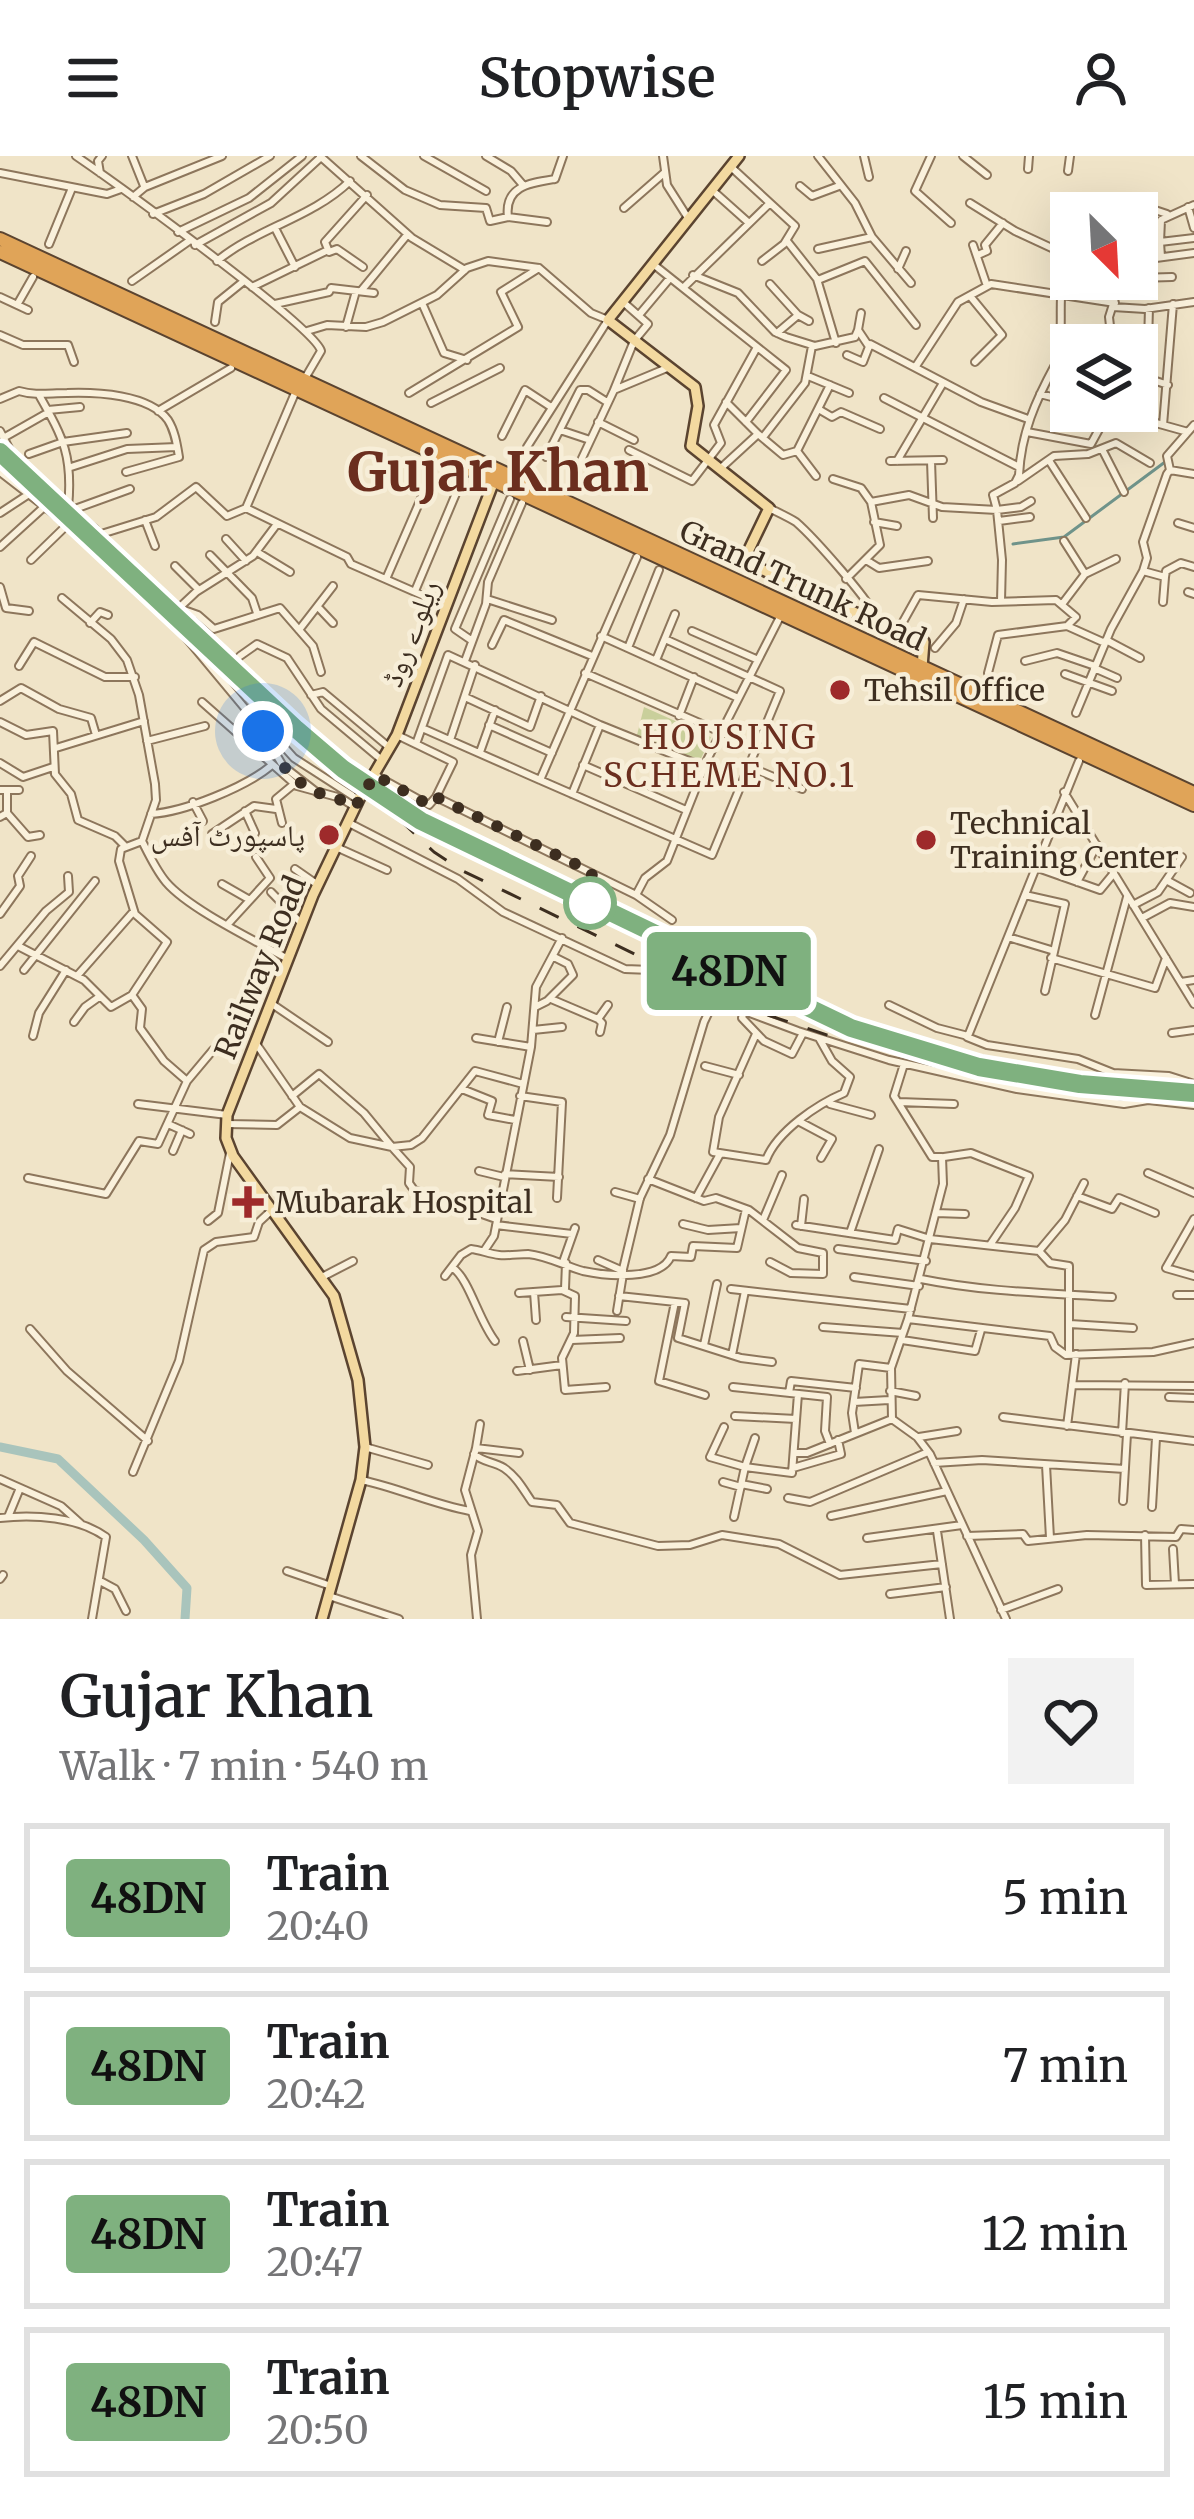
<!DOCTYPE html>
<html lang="en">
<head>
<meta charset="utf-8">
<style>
	body { margin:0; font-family:Merriweather,"Noto Naskh Arabic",serif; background:#f2f2f2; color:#202124; height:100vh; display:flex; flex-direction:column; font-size:45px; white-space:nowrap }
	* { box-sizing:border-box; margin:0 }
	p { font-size:39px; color:#757577 }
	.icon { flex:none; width:66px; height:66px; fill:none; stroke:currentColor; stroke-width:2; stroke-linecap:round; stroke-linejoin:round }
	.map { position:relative; height:1463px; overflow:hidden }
	.sheet { display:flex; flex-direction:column; background:#fff; flex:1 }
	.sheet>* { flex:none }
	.badge { padding:0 24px; border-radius:9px; font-size:42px; line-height:78px }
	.needle { width:78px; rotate:156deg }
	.tools { position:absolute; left:1050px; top:36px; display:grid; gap:24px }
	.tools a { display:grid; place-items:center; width:108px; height:108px; border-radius:0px; background:#fff; box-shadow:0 12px 48px #0002; font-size:60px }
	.you { position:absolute; width:60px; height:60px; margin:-30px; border:9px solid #fff; border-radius:50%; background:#1a73e8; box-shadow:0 0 0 18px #1a73e833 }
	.map>.badge { position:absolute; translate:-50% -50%; box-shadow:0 0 0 6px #fff }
	.round { display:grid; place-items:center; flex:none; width:126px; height:126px; border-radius:0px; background:#f2f2f2 }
	.head { display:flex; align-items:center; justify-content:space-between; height:204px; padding:0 60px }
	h1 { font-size:57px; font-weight:600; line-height:90px }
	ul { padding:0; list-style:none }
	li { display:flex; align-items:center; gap:36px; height:150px; margin:0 24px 18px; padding:0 36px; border:6px solid #e0e0e0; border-radius:0px }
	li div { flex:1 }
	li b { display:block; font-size:45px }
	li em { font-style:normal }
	li .badge { min-width:132px; font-weight:700; text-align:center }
	header { display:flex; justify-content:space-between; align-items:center; height:156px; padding:0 60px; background:#fff; font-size:54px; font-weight:600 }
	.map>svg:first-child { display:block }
	.green { fill:#c9cf9b }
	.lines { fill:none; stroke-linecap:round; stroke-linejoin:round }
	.stream { stroke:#6f938a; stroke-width:3 }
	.river { stroke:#a9c4bc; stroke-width:9 }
	.minor-tunnel { stroke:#ccc0a6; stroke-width:6; stroke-dasharray:6 3; stroke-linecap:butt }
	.minor-casing { stroke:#8d765c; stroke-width:10 }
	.major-casing { stroke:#5b4430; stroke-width:14 }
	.highway-casing { stroke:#5b4430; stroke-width:16 }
	.minor { stroke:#faf1dc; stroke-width:6 }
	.major { stroke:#f3d9a0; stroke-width:9 }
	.highway { stroke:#e0a458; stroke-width:12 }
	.rail { stroke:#3d2e20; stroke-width:3; stroke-dasharray:21 21; stroke-linecap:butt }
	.major-bridge-casing { stroke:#5b4430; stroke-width:14; stroke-linecap:butt }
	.major-bridge { stroke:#f3d9a0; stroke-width:9 }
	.line-casing { stroke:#fff; stroke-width:27 }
	.line { stroke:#7fb17f; stroke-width:18 }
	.walk { stroke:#3d2e20; stroke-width:12; stroke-dasharray:0 21.6 }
	.poi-dot { fill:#9e2a2b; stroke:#f7eed8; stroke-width:4.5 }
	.stop-dot { fill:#fff; stroke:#7fb17f; stroke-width:6 }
	.labels { text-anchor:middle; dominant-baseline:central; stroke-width:9; stroke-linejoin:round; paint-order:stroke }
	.street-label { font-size:30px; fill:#3d2e20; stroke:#f7eed8 }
	.poi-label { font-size:30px; fill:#3d2e20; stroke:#f7eed8; text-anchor:start }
	.neighbourhood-label { font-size:33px; letter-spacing:3px; fill:#6b2e1e; stroke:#f7eed8 }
	.town-label { font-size:54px; font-weight:bold; fill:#6b2e1e; stroke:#f7eed8 }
</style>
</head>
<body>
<header><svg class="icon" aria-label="menu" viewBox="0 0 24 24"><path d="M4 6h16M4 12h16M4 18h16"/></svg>Stopwise<svg class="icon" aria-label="person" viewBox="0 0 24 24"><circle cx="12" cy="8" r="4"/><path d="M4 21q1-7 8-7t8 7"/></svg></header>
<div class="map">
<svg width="1194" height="1463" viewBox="0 0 1194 1463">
	<rect width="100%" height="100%" fill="#f0e4c8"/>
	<!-- green -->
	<path class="green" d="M644,551L711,581L698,609L637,579Z"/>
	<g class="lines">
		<!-- stream -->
		<path class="stream" d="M1013,388L1064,381L1165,306"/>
		<!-- river -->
		<path class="river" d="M0,1291L58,1303L144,1384L187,1432L185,1463"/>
		<!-- minor-tunnel -->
		<path class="minor-tunnel" d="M240,500V519L249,551"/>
		<defs>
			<path id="minor" d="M76,0C111,24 315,171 321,195L304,224
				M132,0L144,30
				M320,0L412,82L465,114
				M361,0L405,34L440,49L486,52L490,65L508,61L547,66
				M424,0L486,35
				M486,0L511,15L523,29
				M663,0L667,29L688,62
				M818,0L855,47L872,81L911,127
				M864,0L869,21
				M931,0L915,35L951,67
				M963,0L987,19
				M731,11L795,70L784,88L762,105
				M1028,13L1029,0
				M1068,15L1070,0
				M0,17L107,38L121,33
				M100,17L98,5L102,0
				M800,30L812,40L839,30
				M712,34L749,67
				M133,41L145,31L222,0
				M970,47L1015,75L1071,101
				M1140,49L1167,58
				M1188,51L1194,72
				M624,52L664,17
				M153,58L204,38L270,0
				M508,61C504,30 530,27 555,23L563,0
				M275,72L295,111
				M178,76L249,42L302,0
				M787,85L817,123L836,187
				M1160,86L1161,64L1194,49
				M49,88L72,32
				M195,89L271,47L321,1
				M973,89L987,130
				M818,93L872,81
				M978,99L987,95L985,89L1003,67
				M1137,100L1156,102L1194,97
				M1161,101L1160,86L1194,82
				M217,105C257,72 312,62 350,25
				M653,108L786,214L746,266
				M363,111L337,93L329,96L325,86L367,39
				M898,113L906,95
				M693,119L738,137L775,176L786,181L815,190L855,181L858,174
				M1137,122L1172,121
				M818,124L865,105L916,169
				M132,125L189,85
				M770,128L798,159L809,165
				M252,131L328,94
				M683,132L770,47
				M361,135L407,79
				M970,140L1002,179L975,206
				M0,141L28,154
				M422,147L444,197L467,204
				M275,148L329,136L331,132L374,137
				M17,149L33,121
				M1113,151L1145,153L1194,146
				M1149,152L1147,222L1168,229
				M861,157L858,174L868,189
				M639,159L670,122
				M215,166L218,146L244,125
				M346,171L356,135
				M307,175L327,169L366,171L383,166L437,139L467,112L488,105L539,112L591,157L608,164L527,291
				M777,177L797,160
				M0,179L23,189H68L74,206
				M1057,186L1112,188L1109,161L1121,123
				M847,199L863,206L870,188L981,246L1028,263
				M916,210L958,146L991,128L1115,147
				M808,220L849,237
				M614,234L634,185L648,168L622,145
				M295,237L246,352L347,401L351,408L447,450
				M409,237L518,171L501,136L539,112
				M1040,238L1071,246
				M39,239C64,283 73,301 68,352
				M884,242L1019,311
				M0,243L19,235C36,240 49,237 67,237C96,236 149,238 168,264C175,275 177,289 179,301L126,316
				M431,247L500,212
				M48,254L80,251
				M820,254L832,261L841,256L880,273
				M158,255L231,212
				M1113,255L1188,276
				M598,266L634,284
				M1163,269L1173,148
				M560,274L590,284
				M0,275L11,296L54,341L95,373L120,405L170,449L198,459L214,473L280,452L313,490L321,516
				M1027,276L1091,288L1109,255
				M758,278L783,299L797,295L830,229
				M502,280L525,234L551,251
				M764,280L805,227L812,190
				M5,281L49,256
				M1102,293L1124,336
				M629,294L692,325L721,287L714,269L756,193
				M797,295L816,320
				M29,298L63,286L127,277
				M546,301L580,234H588L607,246
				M890,305L943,304
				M897,305L943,227
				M931,305L933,362
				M1050,306L1086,362
				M71,311L127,293L177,291
				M721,312L758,278L726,246
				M1170,314L1167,300L1194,269
				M576,315L614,234L667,212
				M0,316L62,364L169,461L258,568L283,610L319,638
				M833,323L861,332L871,346
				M1018,325L1054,300L1088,298L1116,287L1150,307
				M1031,345L1021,351L997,354L993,339L1015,327L1019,319C1021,277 1036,244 1055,209C1063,194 1060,160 1061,142
				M769,352C777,356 788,361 796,366C811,379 875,449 877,465
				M72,354L130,333
				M0,357L29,338
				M145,364L155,390
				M999,365L1030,361
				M874,366L897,370
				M1178,367L1194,372
				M98,379L156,361L196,331L227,360L246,352
				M226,383L246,405
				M1064,385L1085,418
				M0,391L44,351
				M257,396L290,416
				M210,399L252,442L257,457
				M637,401L540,624L712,699L780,535L665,483
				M31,404L67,369
				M866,404L879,412L928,405
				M175,410L199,434
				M1143,415L1165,421L1166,415L1181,407L1194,411
				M386,423L433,315
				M846,423L880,389L871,346L909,339L942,351L997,354L1002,404L1001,445
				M0,431L6,452L29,455
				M415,435L460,328
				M1188,436L1194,438
				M62,442L111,483L127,504L139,539L155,628L156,644L142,685C149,699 156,714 166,726C189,753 256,785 288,803
				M487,443L552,464
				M1163,446L1165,421
				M1063,447L1085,418L1116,403
				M318,451L333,467
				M179,452L196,436L253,400L277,368
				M90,467L100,456L108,459
				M1067,470L1105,487
				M899,473L918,439L992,446L1056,444L1076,461L1067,470L998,479L988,517
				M299,474L333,430
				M692,475L756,503
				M601,480L736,541
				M471,484L455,473L510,343
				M1106,484L1140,502
				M492,489L504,464L592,500
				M628,492L659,414
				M935,492L956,467L964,443
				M240,500L257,488L287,502L321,553L383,605
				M656,504L675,458
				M465,505L486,448L488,426L522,347
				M1025,505L1057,497L1095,510
				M19,510L34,486L105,521H135
				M1094,512L1117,522
				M585,517L757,592
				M1065,518L1112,535
				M311,539L323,536L390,592
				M465,541L530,571L541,540
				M0,545L21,532L59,553L91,562L96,579
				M202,546L297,630L341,642L355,651
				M1076,557L1111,473L1143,415L1147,402L1143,386L1167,318L1170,314L1194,318
				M679,560L694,521
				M259,563L294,602L359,644
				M0,566L26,579L53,575L55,618L71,638L78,664L115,680L125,690
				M489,569L552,597
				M422,572L540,624
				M397,579L453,606L436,641
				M450,584L475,509
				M147,585L205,570
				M416,588L448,499L600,569L704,611
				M56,592L144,565
				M480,596L495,554
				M0,607L23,621L53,611
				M583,609L686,654
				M750,611L802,633
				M375,619L429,649L436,641L636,739
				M0,634H19
				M1064,636L1194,848
				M572,638L600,569
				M193,646L203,665
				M245,655L255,677
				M7,657L28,681L40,679
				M151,658C184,656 246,631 272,609
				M0,661L7,657V636
				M347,666L458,723L503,756L625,813L651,814L691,835L798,875L889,904L1017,933L1124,948L1148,944L1194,949
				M282,667L276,643L294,628
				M212,678L254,650L276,653
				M142,685L121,693L119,705L135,758L167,786L132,839L142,853L140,872L164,905L187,925
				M336,691L387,714
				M1035,711L1100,734L1114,717
				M295,713L318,729
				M1168,725L1190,737
				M1077,726L1097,689
				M222,728L250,744
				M271,736L301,767
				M1025,739L1065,748L1045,835
				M1133,749L1158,736L1182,701
				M0,758L20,730L18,720L31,700
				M1142,762L1170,747L1194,751
				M672,764L636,739L645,722L667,705L707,604L781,459
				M228,768L270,722L256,701
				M1008,781L1051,794
				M18,790L84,824L111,851L132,839
				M1051,802L1155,832L1166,802
				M0,810L46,755L69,736L68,720
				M24,814L95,725
				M77,820L134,755
				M1181,826L1194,824
				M551,843L598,863L608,849
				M272,848L328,886
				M889,849L937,872L968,880L1079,605
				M535,851L547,845L573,819L568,808L554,801
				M744,854L742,862L764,885L792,898L803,877
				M1095,859L1127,741
				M598,863L602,867L600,876
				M74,866L85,851L99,841
				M533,874L562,871
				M1172,877L1194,874
				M756,878L719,961L713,996L766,1004C777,975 818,948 844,937L850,921L832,905L819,882
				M33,880L39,857L66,814
				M967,881L987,889L1078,903L1113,917L1169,920L1194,928
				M476,882L531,891
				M498,886L507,851
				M257,889L300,951L350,982L392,991L410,1011L409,1027L414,1034L496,1063
				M904,908L894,940L932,1001H942L943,1028L908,1163
				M705,910L739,919
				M462,933L492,945L488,959L515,964
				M292,940L319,918L364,957L392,991L411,989L422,982L475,915L523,928
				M520,940L562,946L557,1042
				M899,946L954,948
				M138,948L227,959
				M830,948L871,959
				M800,966L832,983L821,1002
				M168,968L190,978
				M227,968L277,969L300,951
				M173,995L182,974
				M944,1001L971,997L1029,1020L1015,1052L990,1089
				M479,1015L504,1021
				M1148,1017L1194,1037
				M505,1018L559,1021
				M28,1022L106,1038L139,985L158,988L187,925L213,894
				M648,1023L704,1045L716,1042L749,1054L798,1092L823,1097V1118L791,1117L770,1106
				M615,1036L640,1043
				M1077,1040L1112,1053L1119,1042L1155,1057
				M696,1042L720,998
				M936,1057L965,1058
				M1194,1063L1166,1112L1194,1120
				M763,1064L782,1019
				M208,1065L218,1057L230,997
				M683,1068L708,1074L741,1072
				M496,1069L572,1078
				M796,1069L895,1084L898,1073L930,1083L1039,1095L1050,1107L1069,1110V1198
				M801,1070L804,1043
				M850,1077L879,993
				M838,1093L926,1105
				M484,1095L494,1080L531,891L536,831L562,782
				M1039,1095L1065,1064L1084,1027
				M598,1104L623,1115
				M563,1106L575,1072
				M453,1112C469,1123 479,1165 495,1185
				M623,1113L640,1042L670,979L704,866L715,843
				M445,1120L461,1099L471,1093C480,1094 490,1098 499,1099C509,1100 519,1098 528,1098C548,1100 565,1110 583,1115C606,1120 661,1125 671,1100L691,1101L693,1090L737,1092L746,1053
				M322,1121L353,1105
				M854,1121L919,1130
				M921,1123C985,1136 1047,1137 1112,1141
				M565,1133L566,1107
				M731,1133L911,1153
				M534,1136L536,1164
				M519,1137L562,1134L575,1140L574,1177L562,1202L565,1234L606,1231
				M1177,1139H1194
				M619,1140L685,1147L678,1182L741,1202L772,1206
				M675,1146L659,1225L705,1239
				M617,1155L623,1118
				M566,1161L626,1165
				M1070,1168L1133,1172
				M823,1171L903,1177
				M30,1173L67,1215L148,1285
				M572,1184L620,1182
				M902,1184L975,1195L981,1174
				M523,1185L530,1214
				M704,1189L717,1128
				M732,1199L745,1135
				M517,1215L562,1209
				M1072,1229L1194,1230
				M733,1231L827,1241L825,1275L830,1288
				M890,1235L916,1240
				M789,1237L791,1225L856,1232
				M1169,1241L1194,1242
				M854,1246L889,1244
				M735,1260L796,1263
				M1003,1261L1194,1285
				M1067,1270L1076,1198
				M724,1271L710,1301L745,1311L755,1282
				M855,1277L852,1257L859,1208L891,1212
				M1122,1277L1125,1227
				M919,1281L957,1275
				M365,1291L428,1309
				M476,1292L480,1268
				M794,1297H807L892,1263
				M474,1298C484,1307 493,1305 504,1312C517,1321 523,1333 532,1346L557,1349L570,1367L658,1390L690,1389L722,1379L779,1388L840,1419L942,1408
				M934,1307L982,1304L1125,1313
				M1046,1309L1050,1382
				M793,1312L841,1298L838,1284
				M133,1316L179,1205L204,1094L216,1086L254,1081L259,1066L273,1053
				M0,1323L61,1350L81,1368
				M361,1324C399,1332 432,1348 470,1355
				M723,1326L741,1331
				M741,1328L767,1333
				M788,1342L810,1346L928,1296
				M1123,1345L1127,1278
				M1152,1351L1156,1282
				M831,1360L947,1335
				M8,1361L20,1332
				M734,1361L745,1311L792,1317L798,1238
				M0,1362C34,1358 78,1361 106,1381L92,1463
				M937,1375L950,1463
				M1145,1379L1146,1429L1194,1428
				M967,1380L1023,1378L1028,1385L1087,1379L1176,1381L1181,1373L1194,1374
				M867,1382L962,1369
				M1173,1393L1175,1428
				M287,1415L331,1430
				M0,1423L3,1419
				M100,1425L115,1433L126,1455
				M890,1438L946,1431
				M329,1440L399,1463
				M1001,1454L1058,1433
				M477,1463L471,1399L478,1375L465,1334L476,1292L519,1297
				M1006,1463L930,1298L917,1281L892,1263L891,1212L908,1163L1050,1180L1055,1191L1066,1199L1153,1196L1194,1187"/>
			<path id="major" d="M739,0L608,164L695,231L698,250L691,290L769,352L744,404L804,435L924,486L922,511
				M373,620L397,579L494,325
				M322,1463L361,1324L365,1291L358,1224L334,1140L233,1000L226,982L227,959L313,739L360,641"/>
			<path id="highway" d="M0,83L1194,637
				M0,96L1194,649"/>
		</defs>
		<!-- minor casing -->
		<use href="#minor" class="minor-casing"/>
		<!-- major casing -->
		<use href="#major" class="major-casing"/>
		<!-- highway casing -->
		<use href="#highway" class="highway-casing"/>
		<!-- minor -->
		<use href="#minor" class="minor"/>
		<!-- major -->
		<use href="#major" class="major"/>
		<!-- highway -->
		<use href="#highway" class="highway"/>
		<!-- rail -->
		<path class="rail" d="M0,296L313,587L396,651L421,665L851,872L979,911L1080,928L1194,937
			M399,663L434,696L463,715L744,851L836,882"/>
		<defs>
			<path id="major-bridge" d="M360,641L373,620"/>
		</defs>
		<!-- major-bridge casing -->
		<use href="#major-bridge" class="major-bridge-casing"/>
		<!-- major-bridge -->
		<use href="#major-bridge" class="major-bridge"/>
	</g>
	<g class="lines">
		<defs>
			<path id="line" d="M0,296L295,572L343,613L421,665L851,872L979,911L1080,928L1194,937"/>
		</defs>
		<!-- line casing -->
		<use href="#line" class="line-casing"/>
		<!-- line -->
		<use href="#line" class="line"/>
		<!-- walk -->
		<path class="walk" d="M263,575C273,600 291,625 317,636C330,642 342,642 355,651L375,619L429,649L436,641L592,716L590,747"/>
	</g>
	<!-- markers -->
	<g class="poi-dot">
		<circle cx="840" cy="534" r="12"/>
		<circle cx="329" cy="679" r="12"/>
		<circle cx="926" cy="684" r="12"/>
		<path d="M242 1028h12v12h12v12h-12v12h-12v-12h-12v-12h12z"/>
	</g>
	<circle class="stop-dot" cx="590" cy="747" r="24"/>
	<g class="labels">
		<!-- street labels -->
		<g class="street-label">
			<text transform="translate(803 429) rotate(25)">Grand Trunk Road</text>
			<text transform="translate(410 477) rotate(-69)">ریلوے روڈ</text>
			<text transform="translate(260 811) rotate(-68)">Railway Road</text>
		</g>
		<!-- poi labels -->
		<g class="poi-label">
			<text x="864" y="534">Tehsil Office</text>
			<text x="950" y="667">Technical<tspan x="950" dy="34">Training Center</tspan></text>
			<text x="305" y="679" text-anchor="end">پاسپورٹ آفس</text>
			<text x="275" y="1046">Mubarak Hospital</text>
		</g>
		<!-- neighbourhood labels -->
		<g class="neighbourhood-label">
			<text x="730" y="581">HOUSING<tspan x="730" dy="38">SCHEME NO.1</tspan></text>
		</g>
		<!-- town labels -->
		<g class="town-label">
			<text x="498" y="316">Gujar Khan</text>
		</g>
	</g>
</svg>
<div class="tools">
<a><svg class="needle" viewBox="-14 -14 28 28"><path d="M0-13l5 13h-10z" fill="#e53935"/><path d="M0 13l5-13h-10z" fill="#757577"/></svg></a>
<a><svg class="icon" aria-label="layers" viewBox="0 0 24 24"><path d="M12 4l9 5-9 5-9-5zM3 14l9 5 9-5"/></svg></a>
</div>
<div class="you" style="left:263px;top:575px"></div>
<b class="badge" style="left:729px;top:815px;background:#7fb17f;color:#111">48DN</b>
</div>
<section class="sheet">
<div class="head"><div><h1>Gujar Khan</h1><p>Walk · 7 min · 540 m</p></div><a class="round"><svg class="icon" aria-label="heart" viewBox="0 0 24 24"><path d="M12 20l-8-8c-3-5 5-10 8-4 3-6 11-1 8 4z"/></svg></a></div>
<ul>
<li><span class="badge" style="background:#7fb17f;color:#111">48DN</span><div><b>Train</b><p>20:40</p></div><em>5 min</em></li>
<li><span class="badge" style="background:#7fb17f;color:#111">48DN</span><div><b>Train</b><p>20:42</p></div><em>7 min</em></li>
<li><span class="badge" style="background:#7fb17f;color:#111">48DN</span><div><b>Train</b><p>20:47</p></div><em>12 min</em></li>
<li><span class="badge" style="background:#7fb17f;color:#111">48DN</span><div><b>Train</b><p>20:50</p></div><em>15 min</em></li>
</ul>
</section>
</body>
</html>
